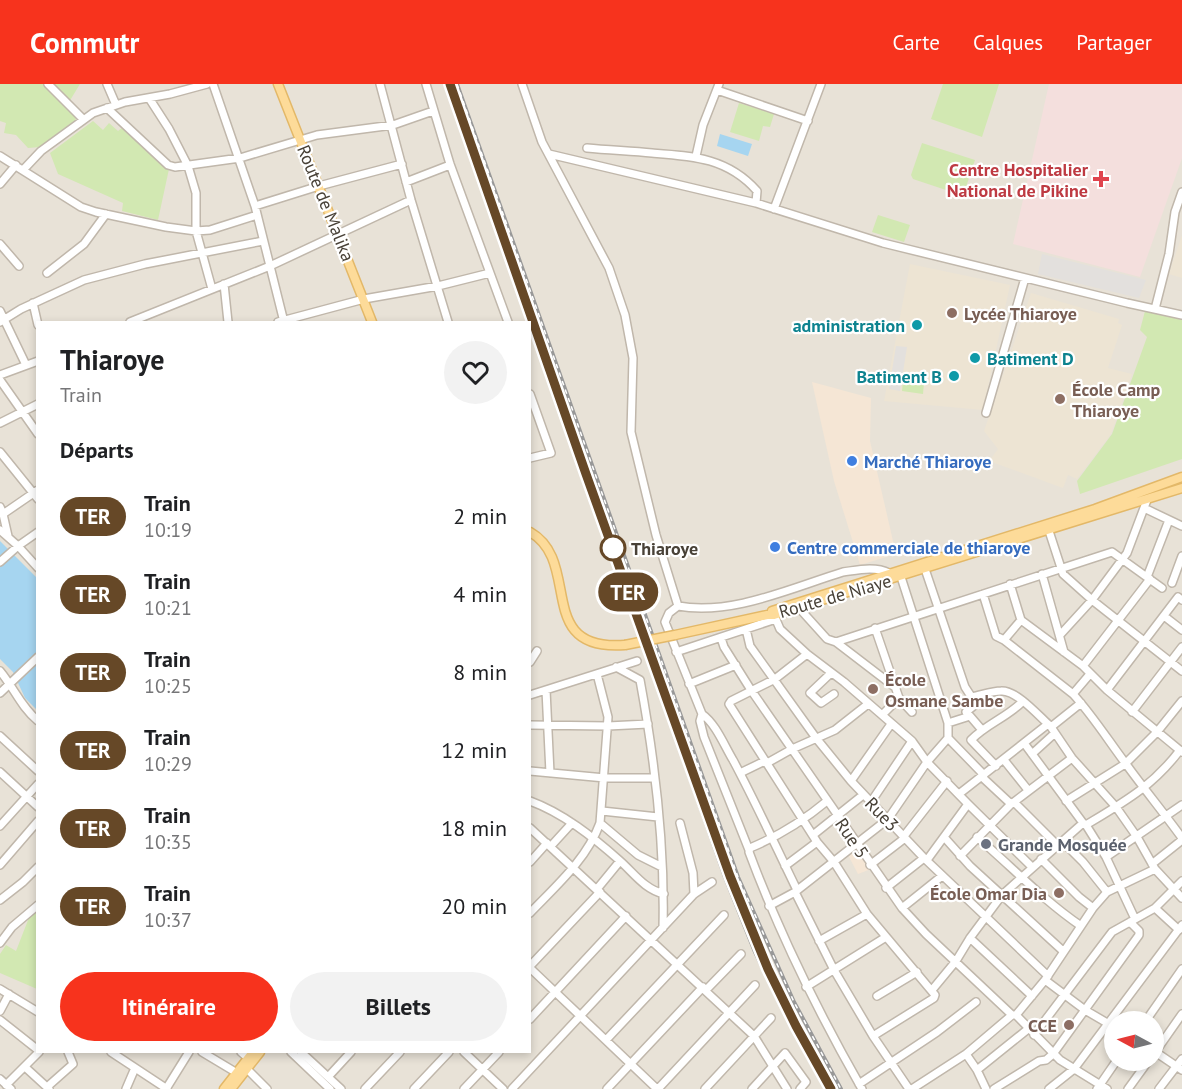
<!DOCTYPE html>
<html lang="fr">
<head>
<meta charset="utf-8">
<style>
	body { margin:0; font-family:"PT Sans",sans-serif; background:#f2f2f2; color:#202124; height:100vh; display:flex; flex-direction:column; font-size:22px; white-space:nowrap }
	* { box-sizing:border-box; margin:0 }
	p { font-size:20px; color:#757577 }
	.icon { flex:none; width:33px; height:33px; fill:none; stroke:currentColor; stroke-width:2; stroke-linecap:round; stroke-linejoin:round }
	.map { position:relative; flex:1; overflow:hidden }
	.side { position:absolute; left:36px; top:237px; width:495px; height:732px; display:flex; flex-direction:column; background:#fff; border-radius:0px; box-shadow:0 3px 9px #0003 }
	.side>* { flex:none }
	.badge { padding:0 12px; border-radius:20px; font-size:21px; line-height:39px }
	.needle { width:39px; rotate:277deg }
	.fabs { position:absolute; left:1104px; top:927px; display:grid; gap:12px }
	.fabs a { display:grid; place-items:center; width:60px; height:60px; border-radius:50%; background:#fff; box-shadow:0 3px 9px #0003; font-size:30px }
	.map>.badge { position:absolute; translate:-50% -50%; box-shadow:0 0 0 3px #fff }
	h2 { padding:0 24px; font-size:22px; line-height:54px }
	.round { display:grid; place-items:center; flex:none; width:63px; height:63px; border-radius:32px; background:#f2f2f2 }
	.overview { display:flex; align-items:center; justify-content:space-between; height:102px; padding:0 24px }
	h1 { font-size:28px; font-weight:700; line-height:45px }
	.cta { display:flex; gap:12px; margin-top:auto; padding:12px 24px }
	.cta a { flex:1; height:69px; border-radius:36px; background:#f7331d; color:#fff; font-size:24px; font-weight:700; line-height:69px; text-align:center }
	.cta a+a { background:#f2f2f2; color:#202124 }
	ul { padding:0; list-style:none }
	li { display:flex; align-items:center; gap:18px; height:78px; padding:0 24px }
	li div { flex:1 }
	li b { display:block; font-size:22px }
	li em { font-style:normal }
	li .badge { min-width:66px; font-weight:700; text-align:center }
	header { display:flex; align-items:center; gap:36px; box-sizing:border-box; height:84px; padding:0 30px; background:#f7331d; color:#fff }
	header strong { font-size:28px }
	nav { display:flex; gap:33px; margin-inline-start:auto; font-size:21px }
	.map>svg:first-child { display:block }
	.residential { fill:#e8e2d7; fill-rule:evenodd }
	.commercial { fill:#f5e6d5 }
	.education { fill:#ede4d3 }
	.medical { fill:#f4dfdd }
	.green { fill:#d2e8b2 }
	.parking { fill:#e3e0dd }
	.water { fill:#a6d5f0 }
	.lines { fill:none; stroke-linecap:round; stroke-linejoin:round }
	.minor-casing { stroke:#c0b7ab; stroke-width:10 }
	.major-casing { stroke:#e3b868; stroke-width:11 }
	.minor { stroke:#fff; stroke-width:7 }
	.major { stroke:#fddb99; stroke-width:8 }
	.rail-casing { stroke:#989898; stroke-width:4 }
	.rail { stroke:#fff; stroke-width:1.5; stroke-dasharray:4.5; stroke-linecap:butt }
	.major-bridge-casing { stroke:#e3b868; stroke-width:11; stroke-linecap:butt }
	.major-bridge { stroke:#fddb99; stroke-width:8 }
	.line-casing { stroke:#fff; stroke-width:14 }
	.line { stroke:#664827; stroke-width:9 }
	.health-dot { fill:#e0444e; stroke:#fff; stroke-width:2 }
	.education-dot { fill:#8d6e63; stroke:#fff; stroke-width:2 }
	.culture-dot { fill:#0f9aa8; stroke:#fff; stroke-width:2 }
	.shop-dot { fill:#3f7fe0; stroke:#fff; stroke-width:2 }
	.stop-dot { fill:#fff; stroke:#664827; stroke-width:3 }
	.worship-dot { fill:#6b7280; stroke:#fff; stroke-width:2 }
	.labels { text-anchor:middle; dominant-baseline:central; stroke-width:4.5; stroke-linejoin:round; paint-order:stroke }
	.health-label { font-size:18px; font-weight:bold; fill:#be3a42; stroke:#fff; text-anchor:end }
	.street-label { font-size:18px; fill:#484137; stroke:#fff }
	.education-label { font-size:18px; font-weight:bold; fill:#785e54; stroke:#fff; text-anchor:start }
	.culture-label { font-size:18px; font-weight:bold; fill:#0d838f; stroke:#fff; text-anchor:end }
	.shop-label { font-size:18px; font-weight:bold; fill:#366cbe; stroke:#fff; text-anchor:start }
	.stop-label { font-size:18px; font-weight:bold; fill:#484137; stroke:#fff; text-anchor:start }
	.worship-label { font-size:18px; font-weight:bold; fill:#5b616d; stroke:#fff; text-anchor:start }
</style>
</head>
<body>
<header>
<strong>Commutr</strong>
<nav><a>Carte</a><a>Calques</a><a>Partager</a></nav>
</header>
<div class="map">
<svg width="1182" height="1005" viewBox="0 0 1182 1005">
	<rect width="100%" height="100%" fill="#f4f0e9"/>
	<!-- residential -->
	<path class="residential" d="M0,0H1182V1005H0ZM38,238H530V968H38ZM1114,938H1154V976H1114Z"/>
	<!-- commercial -->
	<path class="commercial" d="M812,298L871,314L870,357L896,470L860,481L834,397Z
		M856,764L871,785L858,790L847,769Z"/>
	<!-- education -->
	<path class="education" d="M1182,151V194L1169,190Z
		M910,180L1010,201L983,326L884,317Z
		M1031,209L1119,235L1118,239L1122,241L1108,284L1132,290L1111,350L1077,395L1068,391L1063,404L989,377L998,365L984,347Z"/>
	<!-- medical -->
	<path class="medical" d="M1049,0H1182V74L1140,193L1013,160Z"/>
	<!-- green -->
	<path class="green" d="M0,0H80L69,18L76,36L40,63L28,64L16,51L4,49L6,39L0,37Z
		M943,0H999L982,53L931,35Z
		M739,19L774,30L770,43L763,42L759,57L730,48Z
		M93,37L103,46L109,39L118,47L123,43L169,85L158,136L122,127L123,119L58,90L50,69Z
		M922,59L975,76L964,109L958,110L913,95L911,91Z
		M878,131L910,141L904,158L872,148Z
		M1145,227L1182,236V375L1080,410L1077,397L1112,350L1147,253L1140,246Z
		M903,297L924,299L923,310L902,307Z
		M37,824V905L0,889V870L6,861L16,867L30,831Z"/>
	<!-- parking -->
	<path class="parking" d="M1042,170L1146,196L1139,214L1038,190Z
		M896,262L907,263L900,307L889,305Z"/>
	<!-- water -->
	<path class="water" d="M720,50L752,60L748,72L717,62Z
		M0,457L37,494V626L25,614L13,588L0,575Z"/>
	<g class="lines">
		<defs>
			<path id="minor" d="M48,0L83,35
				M107,0L116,21
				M213,0L255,122L284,238
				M380,0L411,116L448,238
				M426,0L450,80L508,238
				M522,0L542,58L609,184L625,231L633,274L631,348L656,451L678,522C731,532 791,504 843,488C858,486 875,482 889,489
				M717,6L808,37
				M149,14L169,45L188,82L196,109V147L212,205
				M107,24L168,81L175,83L240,74L317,51L393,41L433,27
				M587,64C608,66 630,67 652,69C693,72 728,74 757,107L756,119
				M549,70L756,119L883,159L1127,219L1182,231
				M0,72L81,123L96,128L166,143L196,147L210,146L257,131
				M696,72L703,41L719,0
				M23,86L41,67L93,29L125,18L170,10L207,0
				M406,98L450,81
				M0,100L16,81
				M255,122L319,102L402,80
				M774,125L821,0
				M0,160L19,182
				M47,189L84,160L106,130
				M224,200L228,238
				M33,219L38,241
				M1155,225L1169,170L1175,128L1182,108
				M0,227L26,281
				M0,238L21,225L84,196L145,180L263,157
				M130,238L270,182L411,116
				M278,238L364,215L438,202L490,189
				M0,291L38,277
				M0,296L38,350
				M530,310L551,369L530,374
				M986,329L1025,194
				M0,339L38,320
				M0,368L38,415
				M0,423L3,430L8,452
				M1144,424L1182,442
				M3,430L38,406
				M0,446L18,462L38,484
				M1049,447L1063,490L1092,516L1182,587
				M0,478L18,462L38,448
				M925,485L965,603L976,620L966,628L968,632
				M1042,490L1064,568
				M1147,493L1169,436
				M1172,499L1182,472
				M1010,500L1021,536L1083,582L1107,606L1182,668
				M983,510L996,552L1004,556L1073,610C1093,632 1108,656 1126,680C1144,705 1164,729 1182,754
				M678,522L669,529L665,538L702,630C716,640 724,661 733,676C756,719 776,763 797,806
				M799,524L827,555L836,558L896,604
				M774,531L780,545L807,570L844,598L912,657L927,678L968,720L1032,783
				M1164,532L1182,546
				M875,544L899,614L882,631
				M746,545L750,562L816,654L851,697L924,774L1048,892
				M1060,551L1092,516L1127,469L1147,416
				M721,554L724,563L751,606L902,824L926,850L1012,931
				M1004,556L1021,536
				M836,558L1112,468L1162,504
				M676,568L776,535
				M807,570L775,595L731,617L729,620L817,758L834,778L867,830L935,911L934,914L873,952
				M530,578L537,567
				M1083,582L1150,495
				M616,583L640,596C655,677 665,762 663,844
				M0,587C14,604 21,623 38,637
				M831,589L810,609L821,619L834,610
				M689,600L736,581
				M546,606L550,689
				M1107,606L1178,513L1182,516
				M0,609L38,573
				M1073,610L1090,590
				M530,611L637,577
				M972,613C982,611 992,607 1001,607C1016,606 1037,630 1048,640
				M899,614L912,628
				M1132,628L1182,563
				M702,630L700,637L704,653L749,766
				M948,639L970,632L982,646
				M530,641L608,642L648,640
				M1051,643L1072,674L1116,723L1137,753L1155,785L1182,814
				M0,652L38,687
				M948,654L984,691
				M1024,659L1083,739
				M1032,670L1055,649
				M1004,676L1028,706
				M767,679L792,665L835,646L868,620
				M996,682L971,656C986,640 1008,633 1023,617
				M530,687L605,694H654
				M0,688L38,723
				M740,689L765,677
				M982,693L1011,720L1014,718L1058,762
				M851,697L891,640
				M959,710L1048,640L1051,643L1081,619
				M530,717C563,729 593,753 619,776C634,789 644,805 664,810
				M827,717C803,737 779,752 750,764L749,768C780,851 818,928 862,1005
				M1066,717L1125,680L1157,648L1182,617
				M871,718L912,657
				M1014,718L1072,674
				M602,727L658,733
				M600,739L638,771L662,783
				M680,739L693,789L694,810
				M1086,741L1106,773L1135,835
				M0,742L38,700
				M530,744L754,952L787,1005
				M813,751L863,711
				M904,752L947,697
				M944,753L970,782L1063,867
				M977,753C1012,783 1043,816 1081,842
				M1062,757L1083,778L1107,808
				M551,762L572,739
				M960,772L1011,720
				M1106,773L1182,721
				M1041,775L1079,813L1093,824
				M927,776L968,720
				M530,778L547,759
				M1152,780L1182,756
				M0,781L38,737
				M870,781L905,754
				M785,782L817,758
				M886,804L924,774
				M597,805L620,777
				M795,808L834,886L873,952L909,1005
				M0,816L23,798L38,783
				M769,822L795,808L888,735L927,678L948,654V639L901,493
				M902,824L942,792
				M1155,824L1179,846
				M530,829C556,802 587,775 600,739L608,633L597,590
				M970,854L1032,912
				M819,857L867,830
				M0,859L12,843L38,821
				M530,882L600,808
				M530,884L657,1005
				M1045,896L1085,926L1114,943
				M806,903L886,853
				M0,905L38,928
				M706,906L741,870
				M932,906L956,877L970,854L1002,811L1083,739L1086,741C1124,718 1153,702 1180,666
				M877,912L917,888
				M0,927L9,910
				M1016,931L1060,976L1107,1005
				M530,935L626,832
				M0,936L38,966
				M1145,938L1182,885
				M1034,951L1112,848L1155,824L1182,797
				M606,956L724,831
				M1154,967L1182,986
				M111,968L167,1005
				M202,968L237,989
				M241,968L248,974
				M291,968L330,1005
				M301,968L341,1005
				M464,968L503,1005
				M966,970L977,986L986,1005
				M1154,970L1182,930
				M25,983L49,1005
				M247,985L267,1005
				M977,986L1028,945
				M328,993L351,968
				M0,995L11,1005
				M859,1000L937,948L976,918
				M6,1001L39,968
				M47,1003L73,980L68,968
				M126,1005L135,984
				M166,1005L189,968
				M365,1005L400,968
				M414,1005L449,968
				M464,1005L499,968
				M512,1005L694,810L712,798
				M607,1005L703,903
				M658,1005L755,901
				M705,1005L771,934
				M752,1005L785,969L806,998L800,1005
				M912,1005L966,970L1012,931H1016L1045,896L1093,824L1107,808L1155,785
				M994,1005L1039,977L1046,976L1053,970L1139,851V847L1130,838
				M1049,1005L1074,985L1182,841
				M1097,1005L1117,976
				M1128,1005L1149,976
				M1159,1005L1182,975"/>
			<path id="major" d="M278,0L372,238
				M530,448C583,478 533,568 625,561
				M772,527L1095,425L1182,393
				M675,551L767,531H774L1182,404
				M224,1005L253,968
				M231,1005L260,968"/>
		</defs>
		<!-- minor casing -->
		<use href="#minor" class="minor-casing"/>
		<!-- major casing -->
		<use href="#major" class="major-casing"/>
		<!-- minor -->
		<use href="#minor" class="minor"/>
		<!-- major -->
		<use href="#major" class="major"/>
		<defs>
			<path id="rail" d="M446,0L725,793L755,868L782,924
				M457,0L738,793L794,918L841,1005
				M783,915L812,971
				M803,964L826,1005"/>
		</defs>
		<!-- rail casing -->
		<use href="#rail" class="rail-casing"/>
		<!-- rail -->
		<use href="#rail" class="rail"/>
		<defs>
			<path id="major-bridge" d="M625,561L675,551"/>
		</defs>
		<!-- major-bridge casing -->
		<use href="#major-bridge" class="major-bridge-casing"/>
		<!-- major-bridge -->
		<use href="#major-bridge" class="major-bridge"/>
	</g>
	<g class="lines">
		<defs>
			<path id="line" d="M450,0L586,390L730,792L768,885L796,942L831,1005"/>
		</defs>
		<!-- line casing -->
		<use href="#line" class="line-casing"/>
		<!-- line -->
		<use href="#line" class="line"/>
	</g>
	<!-- markers -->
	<path class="health-dot" d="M1098 86h6v6h6v6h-6v6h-6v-6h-6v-6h6z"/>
	<g class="education-dot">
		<circle cx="952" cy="229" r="6"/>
		<circle cx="1060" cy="315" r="6"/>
		<circle cx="873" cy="605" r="6"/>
		<circle cx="1059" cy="809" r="6"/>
		<circle cx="1069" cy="941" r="6"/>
	</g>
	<g class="culture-dot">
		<circle cx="917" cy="241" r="6"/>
		<circle cx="975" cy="274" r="6"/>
		<circle cx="954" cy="292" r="6"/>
	</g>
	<g class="shop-dot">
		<circle cx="852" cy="377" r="6"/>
		<circle cx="775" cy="463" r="6"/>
	</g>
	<circle class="stop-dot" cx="613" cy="464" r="12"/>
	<circle class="worship-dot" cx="986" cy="760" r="6"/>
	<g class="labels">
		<!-- health labels -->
		<g class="health-label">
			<text x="1088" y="85">Centre Hospitalier<tspan x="1088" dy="21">National de Pikine</tspan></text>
		</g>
		<!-- street labels -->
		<g class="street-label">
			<text transform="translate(326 119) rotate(68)">Route de Malika</text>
			<text transform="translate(835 512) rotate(-16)">Route de Niaye</text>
			<text transform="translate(882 730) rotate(46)">Rue3</text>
			<text transform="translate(852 754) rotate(56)">Rue 5</text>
		</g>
		<!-- education labels -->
		<g class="education-label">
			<text x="964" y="229">Lycée Thiaroye</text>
			<text x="1072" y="305">École Camp<tspan x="1072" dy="21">Thiaroye</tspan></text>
			<text x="885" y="595">École<tspan x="885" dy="21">Osmane Sambe</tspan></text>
			<text x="1047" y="809" text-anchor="end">École Omar Dia</text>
			<text x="1057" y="941" text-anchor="end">CCE</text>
		</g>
		<!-- culture labels -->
		<g class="culture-label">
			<text x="905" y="241">administration</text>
			<text x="987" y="274" text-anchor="start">Batiment D</text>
			<text x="942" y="292">Batiment B</text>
		</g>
		<!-- shop labels -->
		<g class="shop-label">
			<text x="864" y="377">Marché Thiaroye</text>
			<text x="787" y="463">Centre commerciale de thiaroye</text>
		</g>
		<!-- stop labels -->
		<g class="stop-label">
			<text x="631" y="464">Thiaroye</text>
		</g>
		<!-- worship labels -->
		<g class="worship-label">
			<text x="998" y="760">Grande Mosquée</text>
		</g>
	</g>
</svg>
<div class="fabs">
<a><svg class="needle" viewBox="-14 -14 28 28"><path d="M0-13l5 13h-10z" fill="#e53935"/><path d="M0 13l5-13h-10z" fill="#757577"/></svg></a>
</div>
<b class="badge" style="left:628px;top:508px;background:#664827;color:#fff">TER</b>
<section class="side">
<div class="overview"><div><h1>Thiaroye</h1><p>Train</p></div><a class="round"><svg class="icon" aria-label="heart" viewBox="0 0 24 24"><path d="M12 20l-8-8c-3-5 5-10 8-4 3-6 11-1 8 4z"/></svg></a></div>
<h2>Départs</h2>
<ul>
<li><span class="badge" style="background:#664827;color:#fff">TER</span><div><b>Train</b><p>10:19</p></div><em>2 min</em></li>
<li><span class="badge" style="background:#664827;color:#fff">TER</span><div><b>Train</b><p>10:21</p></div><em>4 min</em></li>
<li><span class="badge" style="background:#664827;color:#fff">TER</span><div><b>Train</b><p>10:25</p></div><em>8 min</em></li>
<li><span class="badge" style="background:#664827;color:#fff">TER</span><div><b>Train</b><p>10:29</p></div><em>12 min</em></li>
<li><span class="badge" style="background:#664827;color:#fff">TER</span><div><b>Train</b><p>10:35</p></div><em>18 min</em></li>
<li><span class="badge" style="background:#664827;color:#fff">TER</span><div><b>Train</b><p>10:37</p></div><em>20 min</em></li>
</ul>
<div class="cta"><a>Itinéraire</a><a>Billets</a></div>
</section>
</div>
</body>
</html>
